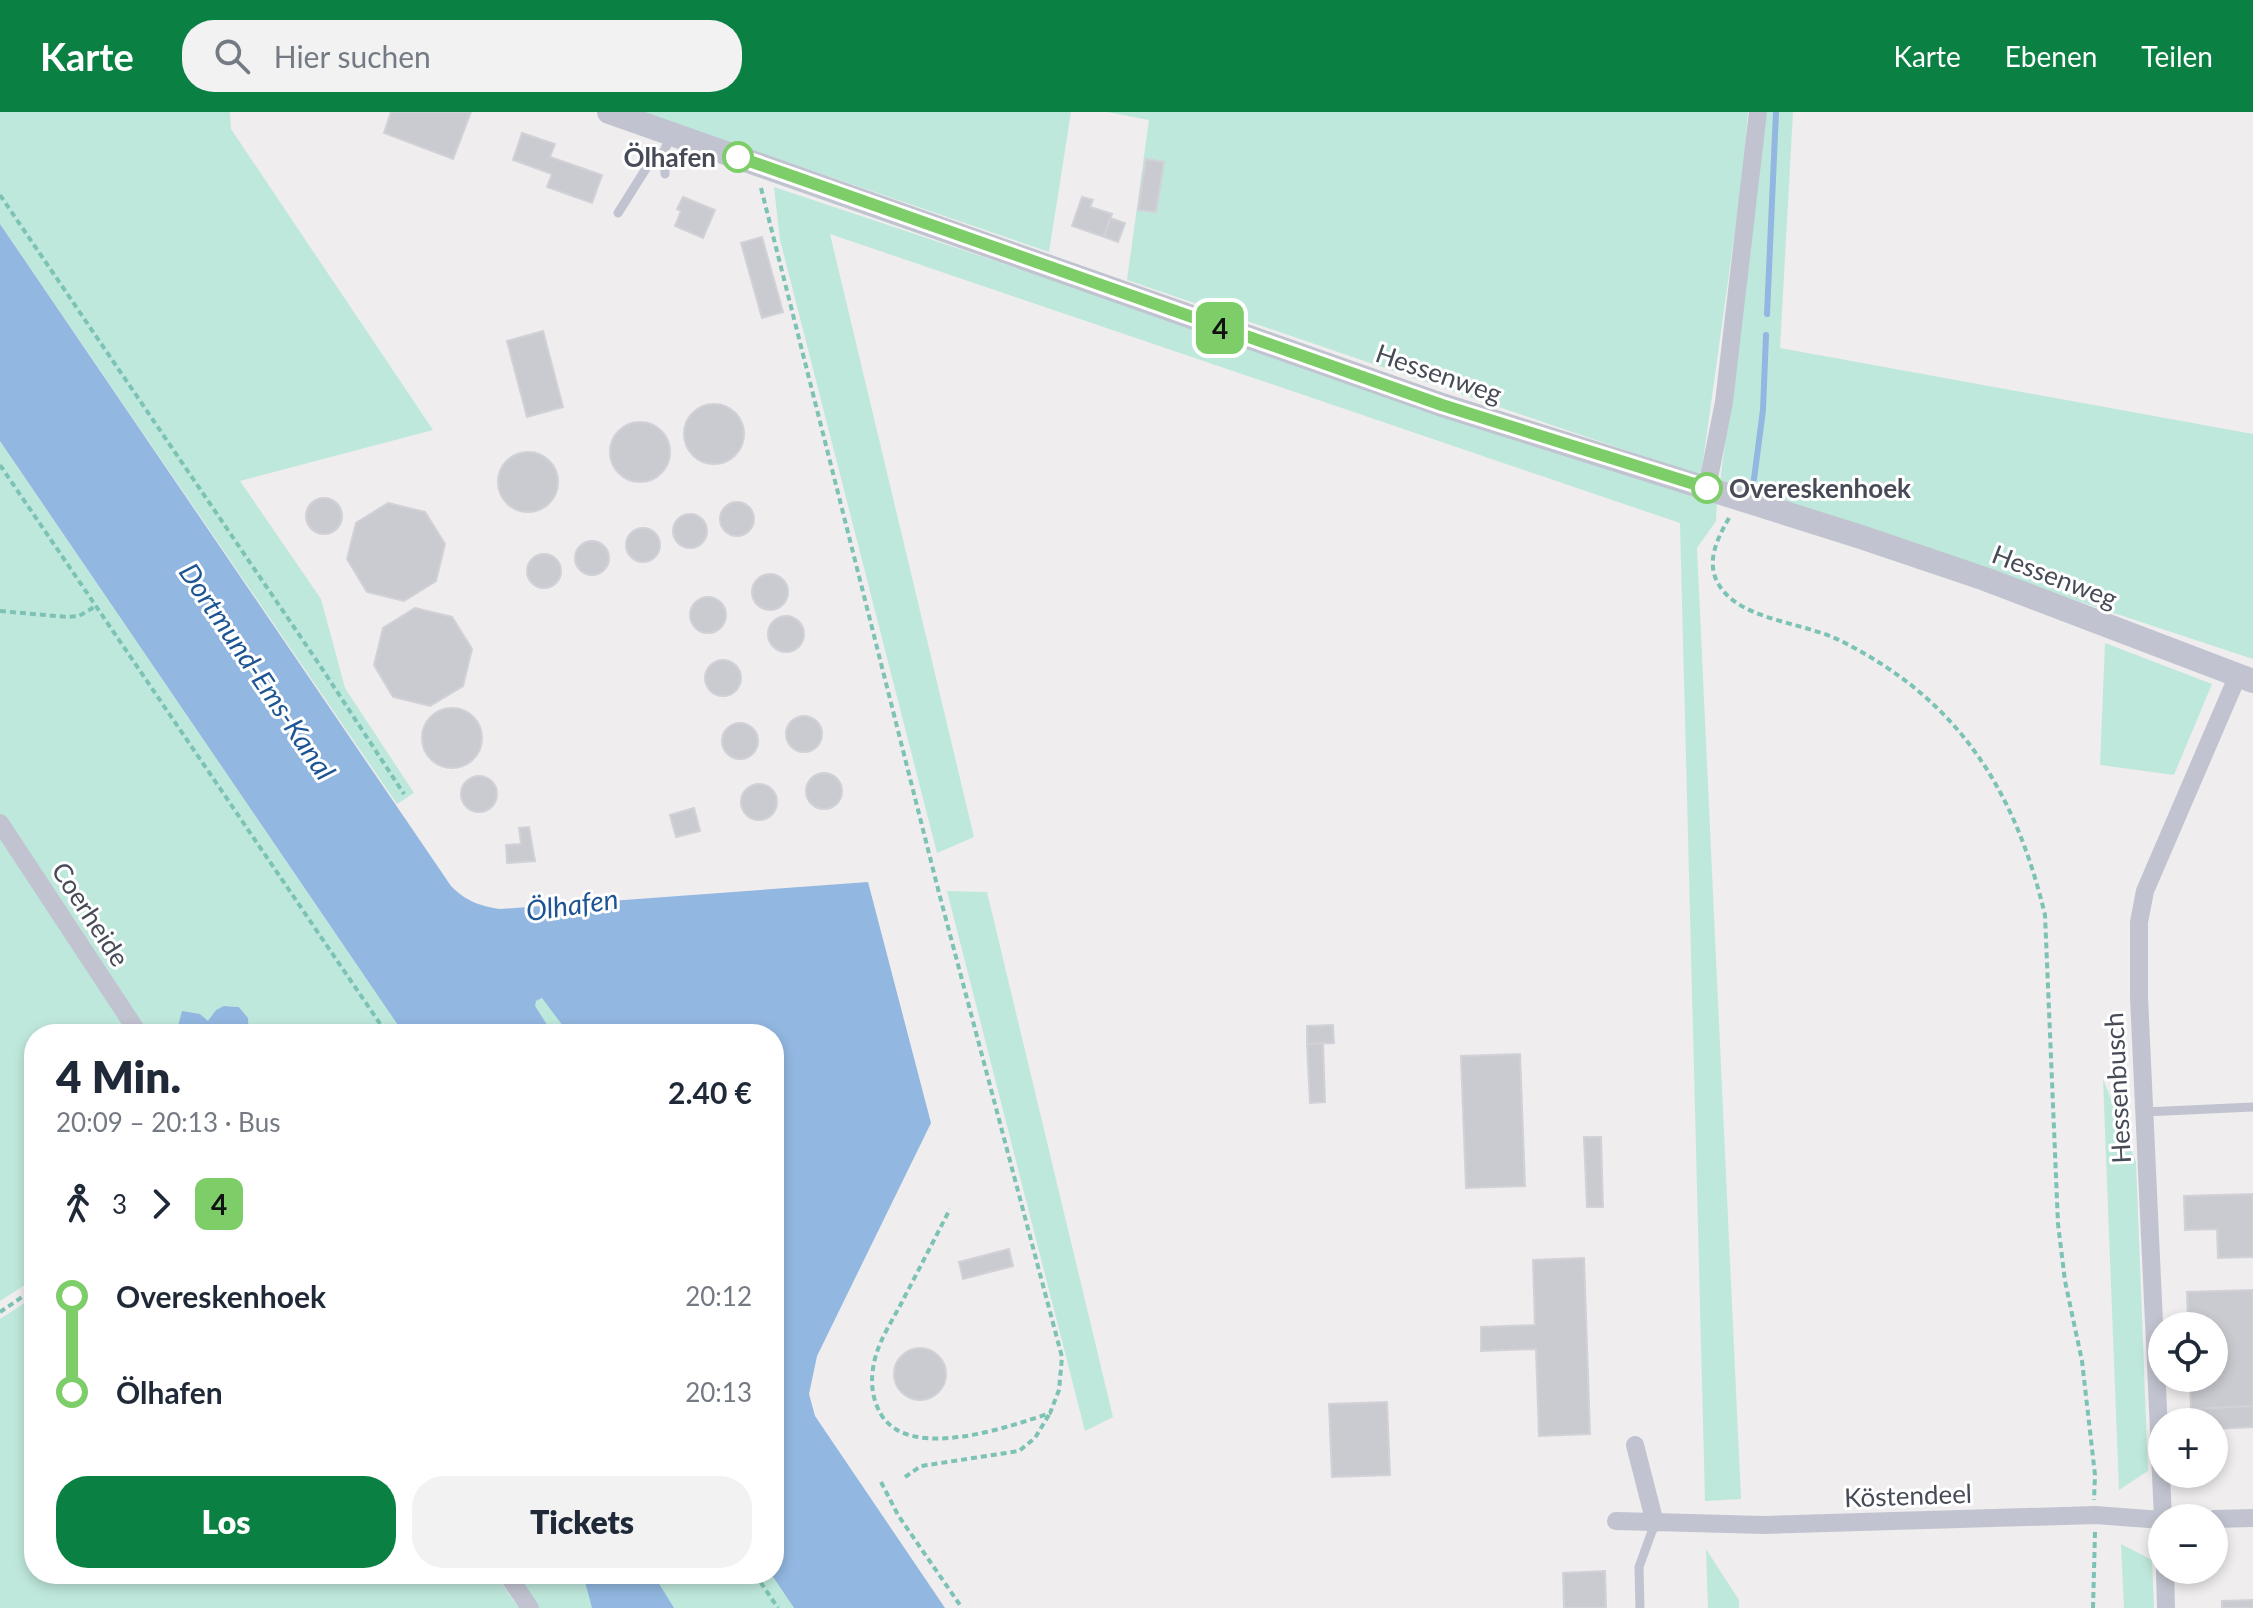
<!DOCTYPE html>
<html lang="de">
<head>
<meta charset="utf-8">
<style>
	body { margin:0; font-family:Lato,sans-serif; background:#f2f2f3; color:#1f2937; height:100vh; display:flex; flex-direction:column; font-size:30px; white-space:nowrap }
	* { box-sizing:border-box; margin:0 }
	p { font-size:26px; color:#747a83 }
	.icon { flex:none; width:44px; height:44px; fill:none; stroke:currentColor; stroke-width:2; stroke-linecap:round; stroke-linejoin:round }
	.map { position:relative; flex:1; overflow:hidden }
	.panel { position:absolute; left:24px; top:912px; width:760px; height:560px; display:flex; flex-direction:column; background:#fff; border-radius:32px; box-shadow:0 4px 12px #0003 }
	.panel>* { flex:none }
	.badge { padding:0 16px; border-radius:12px; font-size:28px; line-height:52px }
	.tools { position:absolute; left:2148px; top:1200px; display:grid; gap:16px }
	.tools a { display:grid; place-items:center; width:80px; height:80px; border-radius:50%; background:#fff; box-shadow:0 4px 12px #0003; font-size:40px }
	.map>.badge { position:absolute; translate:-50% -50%; box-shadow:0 0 0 4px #fff }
	.legs { display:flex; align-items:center; gap:12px; height:88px; padding:0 32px; font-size:26px }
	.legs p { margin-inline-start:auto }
	.headline { display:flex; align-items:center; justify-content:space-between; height:136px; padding:0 32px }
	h1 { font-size:44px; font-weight:800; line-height:60px }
	.primary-button { display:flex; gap:16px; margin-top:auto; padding:16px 32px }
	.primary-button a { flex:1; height:92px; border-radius:32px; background:#0b8043; color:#fff; font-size:32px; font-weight:800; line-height:92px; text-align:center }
	.primary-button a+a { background:#f2f2f3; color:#1f2937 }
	ul { padding:0 32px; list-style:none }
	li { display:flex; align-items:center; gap:28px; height:96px; font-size:30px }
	li i { display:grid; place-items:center; width:12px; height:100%; margin:0 10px; background:currentColor }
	li i::after { content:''; width:20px; height:20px; margin:-10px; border:6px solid; border-radius:50%; background:#fff }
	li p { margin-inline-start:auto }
	li:first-child i { background:linear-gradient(#0000 50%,currentColor 0) }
	li:last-child i { background:linear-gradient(currentColor 50%,#0000 0) }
	header { display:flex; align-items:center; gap:48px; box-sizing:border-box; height:112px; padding:0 40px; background:#0b8043; color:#fff }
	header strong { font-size:38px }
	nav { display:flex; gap:44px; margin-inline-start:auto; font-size:28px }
	.search { width:560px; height:72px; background:#f2f2f3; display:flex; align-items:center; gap:20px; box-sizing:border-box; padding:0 28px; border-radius:32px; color:#747a83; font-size:30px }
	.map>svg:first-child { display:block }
	.green { fill:#bfe8dc }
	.water { fill:#92b7e0 }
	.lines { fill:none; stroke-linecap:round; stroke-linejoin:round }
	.stream { stroke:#92b7e0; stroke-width:6 }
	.building { fill:#cacbd1; stroke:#d1d1d7; stroke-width:2 }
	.path { stroke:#7cc2b5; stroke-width:4; stroke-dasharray:6 4; stroke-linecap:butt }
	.service { stroke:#c1c4d0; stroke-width:9 }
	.minor { stroke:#c1c4d0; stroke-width:18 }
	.tertiary { stroke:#c1c4d0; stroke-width:24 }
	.line-1-casing { stroke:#fff; stroke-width:18 }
	.line-1 { stroke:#7dce69; stroke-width:12 }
	.stop-1-dot { fill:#fff; stroke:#7dce69; stroke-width:4 }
	.labels { text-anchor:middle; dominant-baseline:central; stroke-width:6; stroke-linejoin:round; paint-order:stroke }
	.stop-label { font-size:26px; font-weight:bold; fill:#474b57; stroke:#fff; text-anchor:end }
	.street-label { font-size:26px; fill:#474b57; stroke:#fff }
	.water-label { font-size:28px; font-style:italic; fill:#1d5594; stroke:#fff }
</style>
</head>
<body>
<header>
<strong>Karte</strong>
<div class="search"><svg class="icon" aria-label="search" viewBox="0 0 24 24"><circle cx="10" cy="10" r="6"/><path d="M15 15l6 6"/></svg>Hier suchen</div>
<nav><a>Karte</a><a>Ebenen</a><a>Teilen</a></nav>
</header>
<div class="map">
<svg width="2253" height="1496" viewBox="0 0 2253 1496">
	<rect width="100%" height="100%" fill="#efeded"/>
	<!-- green -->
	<path class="green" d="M0,0H230L231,17L433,318L240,369L321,487L345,576L414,681L397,692L0,112Z
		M639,0H1071L1049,140L664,8Z
		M1107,0H1748L1743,61L1701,364L1127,168L1149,8Z
		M1766,0H1793L1780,236L2253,322V547L1720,371Z
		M774,75L1717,390L1716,409L1697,436L1741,1387L1705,1389L1680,411L830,122L974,725L937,741L780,128Z
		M0,329L404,922H249L248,906L239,895L225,894L208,909L178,914L184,922H148L0,703Z
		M2105,531L2212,572L2174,663L2100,653Z
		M0,723L130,922H34V1167L0,1189Z
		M947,779L987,780L1113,1305L1085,1319Z
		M542,886L545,887L569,922H553L534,894L536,889Z
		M2103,967L2136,1050L2148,1359L2119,1378Z
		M34,1185V1462H495L519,1496H0V1207Z
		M2121,1432L2152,1448L2154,1496H2124Z
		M1706,1437L1739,1488V1496H1708Z
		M516,1462H771L794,1496H539Z"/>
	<!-- water -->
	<path class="water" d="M0,112L451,774C466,789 479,794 500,797L868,770L931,1011L817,1244L809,1282L815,1304L945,1496H794L771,1462H774V922H569L542,886L536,889L535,894L553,922H404L0,329Z
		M224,894L239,895L248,906L249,922H184L178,914L182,899L200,902L208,909L216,898Z
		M583,1462H653L674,1496H592Z"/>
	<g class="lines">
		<!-- stream -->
		<path class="stream" d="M1767,202L1776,0
			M1754,367L1763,298L1766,223"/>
	</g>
	<!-- building -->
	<path class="building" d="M391,0H471L453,47L384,21Z
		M522,21L555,32L550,45L602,63L592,91L547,75L552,62L513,48Z
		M1146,47L1164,50L1156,100L1138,98Z
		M683,85L715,98L703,126L675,114L681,99L677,97Z
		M1082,85L1093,88L1090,95L1112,102L1104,125L1072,114Z
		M1110,106L1125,111L1118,130L1104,125Z
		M762,125L783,200L762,206L741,131Z
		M543,219L563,295L527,305L507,229Z
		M684 322a30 30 0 1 1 60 0a30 30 0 1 1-60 0Z
		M610 340a30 30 0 1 1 60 0a30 30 0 1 1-60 0Z
		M498 370a30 30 0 1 1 60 0a30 30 0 1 1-60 0Z
		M306 404a18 18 0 1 1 36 0a18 18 0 1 1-36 0Z
		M720 407a17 17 0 1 1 34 0a17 17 0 1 1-34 0Z
		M388,391L425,400L445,432L436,469L404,489L367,480L347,447L356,411Z
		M673 419a17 17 0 1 1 34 0a17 17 0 1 1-34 0Z
		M626 433a17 17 0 1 1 34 0a17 17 0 1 1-34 0Z
		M575 446a17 17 0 1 1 34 0a17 17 0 1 1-34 0Z
		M527 459a17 17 0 1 1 34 0a17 17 0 1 1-34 0Z
		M752 480a18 18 0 1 1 36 0a18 18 0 1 1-36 0Z
		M690 503a18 18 0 1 1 36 0a18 18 0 1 1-36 0Z
		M415,496L452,505L472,537L463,574L430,594L393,585L374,553L383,516Z
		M768 522a18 18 0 1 1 36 0a18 18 0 1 1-36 0Z
		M705 566a18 18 0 1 1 36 0a18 18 0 1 1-36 0Z
		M422 626a30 30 0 1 1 60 0a30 30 0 1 1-60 0Z
		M786 622a18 18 0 1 1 36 0a18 18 0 1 1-36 0Z
		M722 629a18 18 0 1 1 36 0a18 18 0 1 1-36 0Z
		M806 679a18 18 0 1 1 36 0a18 18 0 1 1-36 0Z
		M461 682a18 18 0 1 1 36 0a18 18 0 1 1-36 0Z
		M741 690a18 18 0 1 1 36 0a18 18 0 1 1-36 0Z
		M694,696L700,719L676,725L670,703Z
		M529,715L535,749L507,751L506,733L521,732L519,716Z
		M1333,913L1334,931L1307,932V914Z
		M1323,931L1325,990L1310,991L1307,932Z
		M1520,942L1525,1074L1466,1076L1461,944Z
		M1584,1025H1601L1603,1095H1587Z
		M2253,1082V1145L2218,1146L2217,1117L2185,1118L2184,1084Z
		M1009,1137L1013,1154L963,1167L959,1150Z
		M1584,1146L1590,1322L1539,1324L1536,1237L1481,1239V1215L1535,1213L1533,1148Z
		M2253,1178V1294L2191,1297L2190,1266H2214V1214H2188L2187,1180Z
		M894 1262a26 26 0 1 1 52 0a26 26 0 1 1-52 0Z
		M1387,1290L1390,1363L1332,1365L1329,1292Z
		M2253,1294V1315L2214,1317V1310H2192L2191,1297Z
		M1605,1459L1606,1496H1564L1563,1461Z
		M2253,1488V1496H2222V1489Z"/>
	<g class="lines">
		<!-- path -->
		<path class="path" d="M761,76L939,781L1062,1245L1059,1278L1050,1301C1009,1315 912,1349 882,1304C872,1288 870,1270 874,1251C878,1230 892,1209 902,1190C918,1159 934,1128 950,1097
			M0,83L319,552L404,682
			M0,353L387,922
			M1729,406C1714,432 1702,459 1728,484C1754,509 1808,512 1841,529C1959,588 2015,678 2045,803L2058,1112L2065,1169L2082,1249L2095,1363L2094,1388
			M0,499L68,505L79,504L96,494
			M0,1200L34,1177
			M905,1365L921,1354L1019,1339L1035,1326L1050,1301
			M881,1370L898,1403L962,1496
			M755,1462L778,1496
			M2093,1496L2095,1420"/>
		<!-- service -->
		<path class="service" d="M664,39L665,62
			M618,101L647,55L664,39L672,22
			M2144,1000L2253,995
			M1640,1496L1639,1455L1655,1411"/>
		<!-- minor -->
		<path class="minor" d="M1707,376L1724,290L1758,0
			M0,711L139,922
			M1635,1333L1655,1411
			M2163,1406L2139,885V810L2145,779L2238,563
			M2214,1407L2253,1406
			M1616,1409L1764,1413L2095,1403L2162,1408
			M2165,1458L2166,1496
			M507,1462L530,1496"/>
		<!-- tertiary -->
		<path class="tertiary" d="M609,0L1442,293L1861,425L1985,467L2253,569"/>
	</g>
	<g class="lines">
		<defs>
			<path id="line-1" d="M738,45L1442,293L1707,376"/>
		</defs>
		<!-- line-1 casing -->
		<use href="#line-1" class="line-1-casing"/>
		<!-- line-1 -->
		<use href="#line-1" class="line-1"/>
	</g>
	<!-- markers -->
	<g class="stop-1-dot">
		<circle cx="738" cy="45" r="14"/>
		<circle cx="1707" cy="376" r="14"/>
	</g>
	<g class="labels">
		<!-- stop labels -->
		<g class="stop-label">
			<text x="716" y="45">Ölhafen</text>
			<text x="1729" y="376" text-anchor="start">Overeskenhoek</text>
		</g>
		<!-- street labels -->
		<g class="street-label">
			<text transform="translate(1439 261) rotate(19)">Hessenweg</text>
			<text transform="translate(2055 464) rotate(21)">Hessenweg</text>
			<text transform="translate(91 802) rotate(57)">Coerheide</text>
			<text transform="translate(2117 976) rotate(-93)">Hessenbusch</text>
			<text transform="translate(1908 1383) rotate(-2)">Köstendeel</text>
		</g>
		<!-- water labels -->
		<g class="water-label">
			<text transform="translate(258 559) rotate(56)">Dortmund-Ems-Kanal</text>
			<text transform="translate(572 792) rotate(-8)">Ölhafen</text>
		</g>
	</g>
</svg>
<div class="tools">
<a><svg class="icon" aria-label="locate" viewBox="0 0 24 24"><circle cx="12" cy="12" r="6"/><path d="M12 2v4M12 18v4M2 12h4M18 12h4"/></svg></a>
<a>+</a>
<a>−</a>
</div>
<b class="badge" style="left:1220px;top:216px;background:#7dce69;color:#111">4</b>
<section class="panel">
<div class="headline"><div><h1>4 Min.</h1><p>20:09 – 20:13 · Bus</p></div><b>2.40 €</b></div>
<div class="legs"><svg class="icon" aria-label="walk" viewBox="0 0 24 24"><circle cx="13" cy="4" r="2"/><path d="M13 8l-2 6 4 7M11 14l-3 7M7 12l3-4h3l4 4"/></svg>3<svg class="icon" aria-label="forward" viewBox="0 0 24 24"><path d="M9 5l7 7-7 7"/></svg><b class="badge" style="background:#7dce69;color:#111">4</b></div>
<ul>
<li><i style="color:#7dce69"></i><b>Overeskenhoek</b><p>20:12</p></li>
<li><i style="color:#7dce69"></i><b>Ölhafen</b><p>20:13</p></li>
</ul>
<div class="primary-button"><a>Los</a><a>Tickets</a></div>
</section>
</div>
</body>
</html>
